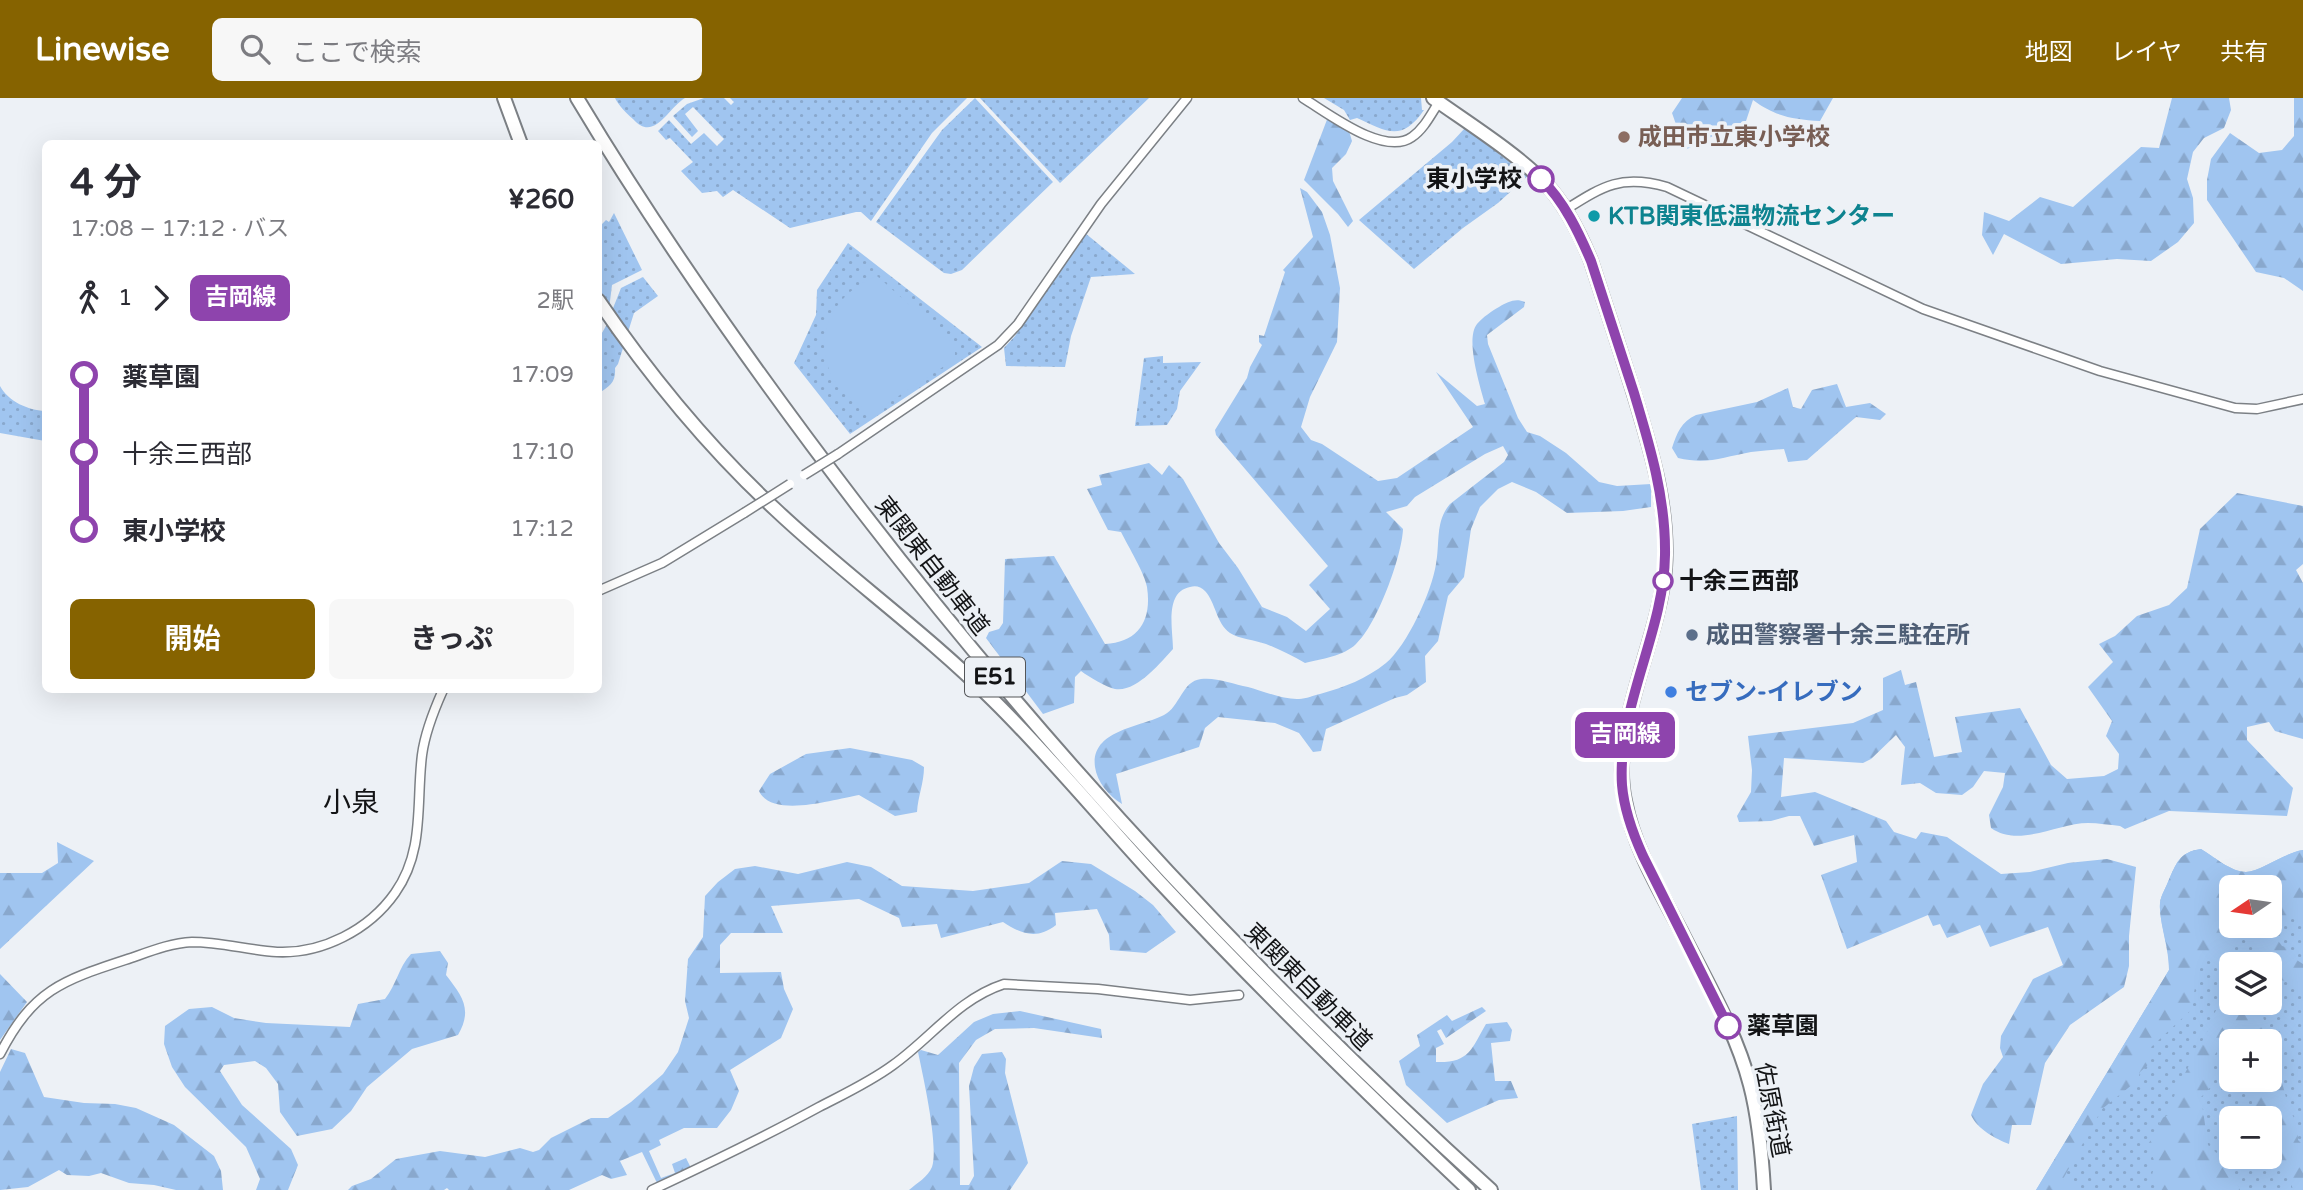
<!DOCTYPE html>
<html lang="ja">
<head>
<meta charset="utf-8">
<style>
	body { margin:0; font-family:"Varela Round","Noto Sans JP",sans-serif; background:#f7f7f7; color:#2b2b33; height:100vh; display:flex; flex-direction:column; font-size:26px; white-space:nowrap }
	* { box-sizing:border-box; margin:0 }
	p { font-size:23px; color:#7c7c81 }
	.icon { flex:none; width:38px; height:38px; fill:none; stroke:currentColor; stroke-width:2; stroke-linecap:round; stroke-linejoin:round }
	.map { position:relative; flex:1; overflow:hidden }
	.details { position:absolute; left:42px; top:42px; width:560px; height:553px; display:flex; flex-direction:column; background:#fff; border-radius:10px; box-shadow:0 7px 28px #0002 }
	.details>* { flex:none }
	.badge { padding:0 14px; border-radius:10px; font-size:24px; line-height:46px }
	.needle { width:46px; rotate:257deg }
	.tools { position:absolute; left:2219px; top:777px; display:grid; gap:14px }
	.tools a { display:grid; place-items:center; width:63px; height:63px; border-radius:10px; background:#fff; box-shadow:0 7px 28px #0002; font-size:35px }
	.map>.badge { position:absolute; translate:-50% -50%; box-shadow:0 0 0 4px #fff }
	.legs { display:flex; align-items:center; gap:10px; height:77px; padding:0 28px; font-size:23px }
	.legs p { margin-inline-start:auto }
	.head { display:flex; align-items:center; justify-content:space-between; height:119px; padding:0 28px }
	h1 { font-size:38px; font-weight:700; line-height:52px }
	.primary-button { display:flex; gap:14px; margin-top:auto; padding:14px 28px }
	.primary-button a { flex:1; height:80px; border-radius:10px; background:#866300; color:#fff; font-size:28px; font-weight:700; line-height:80px; text-align:center }
	.primary-button a+a { background:#f7f7f7; color:#2b2b33 }
	ul { padding:0 28px; list-style:none }
	li { display:flex; align-items:center; gap:24px; height:77px; font-size:26px }
	li i { display:grid; place-items:center; width:10px; height:100%; margin:0 9px; background:currentColor }
	li i::after { content:''; width:18px; height:18px; margin:-9px; border:5px solid; border-radius:50%; background:#fff }
	li p { margin-inline-start:auto }
	li:first-child i { background:linear-gradient(#0000 50%,currentColor 0) }
	li:last-child i { background:linear-gradient(currentColor 50%,#0000 0) }
	header { display:flex; align-items:center; gap:42px; box-sizing:border-box; height:98px; padding:0 35px; background:#866300; color:#fff }
	header strong { font-size:33px }
	nav { display:flex; gap:38px; margin-inline-start:auto; font-size:24px }
	.search { width:490px; height:63px; background:#f7f7f7; display:flex; align-items:center; gap:18px; box-sizing:border-box; padding:0 24px; border-radius:10px; color:#7c7c81; font-size:26px }
	.map>svg:first-child { display:block }
	.grass { fill:url(#grass-dots); fill-rule:evenodd }
	.forest { fill:url(#forest-firs) }
	.pitch { fill:#a0c5f0 }
	.lines { fill:none; stroke-linecap:round; stroke-linejoin:round }
	.minor-casing { stroke:#7c8085; stroke-width:11 }
	.highway-casing { stroke:#7c8085; stroke-width:16 }
	.minor { stroke:#fff; stroke-width:8 }
	.highway { stroke:#fff; stroke-width:12 }
	.minor-bridge-casing { stroke:#7c8085; stroke-width:11; stroke-linecap:butt }
	.minor-bridge { stroke:#fff; stroke-width:8 }
	.line-1-casing { stroke:#fff; stroke-width:16 }
	.line-1 { stroke:#8e44ad; stroke-width:10 }
	.education-dot { fill:#8d6e63; stroke:#edf1f6; stroke-width:2.5 }
	.stop-1-dot { fill:#fff; stroke:#8e44ad; stroke-width:3.5 }
	.culture-dot { fill:#0f9aa8; stroke:#edf1f6; stroke-width:2.5 }
	.service-dot { fill:#5c6f8a; stroke:#edf1f6; stroke-width:2.5 }
	.shop-dot { fill:#3f7fe0; stroke:#edf1f6; stroke-width:2.5 }
	.labels { text-anchor:middle; dominant-baseline:central; stroke-width:7; stroke-linejoin:round; paint-order:stroke }
	.shield { fill:#edf1f6; stroke:#545659; stroke-width:2 }
	.shield-label { font-size:23px; font-weight:bold; fill:#131416 }
	.education-label { font-size:24px; font-weight:bold; fill:#785e54; stroke:#edf1f6; text-anchor:start }
	.stop-label { font-size:24px; font-weight:bold; fill:#131416; stroke:#edf1f6; text-anchor:start }
	.culture-label { font-size:24px; font-weight:bold; fill:#0d838f; stroke:#edf1f6; text-anchor:start }
	.street-label { font-size:24px; fill:#131416; stroke:#edf1f6 }
	.service-label { font-size:24px; font-weight:bold; fill:#4e5e75; stroke:#edf1f6; text-anchor:start }
	.shop-label { font-size:24px; font-weight:bold; fill:#366cbe; stroke:#edf1f6; text-anchor:start }
	.quarter-label { font-size:28px; fill:#131416; stroke:#edf1f6 }
</style>
</head>
<body>
<header>
<strong>Linewise</strong>
<div class="search"><svg class="icon" aria-label="search" viewBox="0 0 24 24"><circle cx="10" cy="10" r="6"/><path d="M15 15l6 6"/></svg>ここで検索</div>
<nav><a>地図</a><a>レイヤ</a><a>共有</a></nav>
</header>
<div class="map">
<svg width="2303" height="1092" viewBox="0 0 2303 1092">
	<defs>
		<pattern id="grass-dots" width="8" height="8" patternUnits="userSpaceOnUse" patternTransform="scale(1.75)"><rect width="8" height="8" fill="#a0c5f0"/><path d="M2 2h.1M6 6h.1" fill="none" stroke="#89a8cd" stroke-width="1.8" stroke-linecap="round"/></pattern>
		<pattern id="forest-firs" width="22" height="20" patternUnits="userSpaceOnUse" patternTransform="scale(1.75)"><rect width="22" height="20" fill="#a0c5f0"/><path d="M5 1l3.5 6h-7zM16 11l3.5 6h-7z" fill="#89a8cd"/></pattern>
	</defs>
	<rect width="100%" height="100%" fill="#edf1f6"/>
	<!-- grass -->
	<path class="grass" d="M615,0H685C668,10 654,45 633,21C626,15 619,8 615,0Z
		M704,0H724L731,7L734,4L730,0H967L932,35L871,123L861,114H856L790,130L733,92L723,99L717,93L702,95L681,73L693,64L670,40L666,42L658,33L669,22L691,46L704,35L717,48L724,41L693,9L685,16L698,33L692,39L673,18L687,6Z
		M975,0L1053,84L962,172L951,176L944,175L876,124L942,32Z
		M980,0H1149L1060,85Z
		M1324,0H1421L1422,12H1424C1402,44 1387,34 1357,20L1350,22L1344,12Z
		M1465,30L1528,78L1498,105L1463,130L1414,171L1359,122L1452,44Z
		M614,115L642,172L612,187L609,211L599,222V129L606,122L609,124Z
		M1085,135L1135,176L1091,179L1071,238L1065,269L1006,268L1004,250L1015,238Z
		M848,145L982,249L850,336L794,265L816,217L817,192Z
		M643,179L658,198L634,215L618,266L615,270C616,284 610,288 599,295V240L606,228L621,190Z
		M1163,258V265L1201,264L1180,293L1177,311L1167,327L1135,328L1144,260Z
		M0,288C9,304 28,312 45,313V343L0,335Z
		M2201,751C2213,758 2231,774 2246,774C2262,773 2284,755 2303,752V1092H2036L2169,872C2169,851 2161,831 2160,811C2159,800 2164,794 2168,784C2176,766 2179,754 2201,751ZM2231,789H2270V828H2231ZM2231,866H2270V905H2231ZM2231,943H2270V982H2231ZM2231,1020H2270V1059H2231Z
		M1737,1018L1738,1092H1701L1692,1026Z"/>
	<!-- forest -->
	<path class="forest" d="M1682,0H1833L1820,23C1793,21 1776,19 1753,2L1744,29L1727,31L1685,52L1672,15Z
		M2172,0H2229L2231,12L2224,30L2204,40L2193,54L2187,81L2193,100L2194,125L2178,144L2151,163L2117,161L2061,166L2004,136L1993,157L1982,137L1984,114L2009,123L2040,99L2073,109L2141,49L2159,50Z
		M2294,0H2303V193L2284,180L2256,174L2207,102V82L2211,61L2230,35L2259,55L2282,52L2294,38Z
		M1328,19L1349,33L1352,43L1346,56L1332,70L1333,83L1353,123L1348,129L1338,116L1304,82Z
		M1300,90L1307,94L1322,114L1330,137L1340,190L1337,244L1310,299L1301,329L1311,342L1322,346L1378,383L1397,380L1473,329L1436,274L1477,308L1485,306C1480,288 1465,241 1477,226C1483,219 1492,213 1499,209C1508,204 1515,200 1525,204L1524,209L1487,237L1488,246L1518,320L1527,334L1540,338L1566,355L1599,384L1617,388L1651,386V409L1623,413L1567,415L1536,394L1512,384L1498,391L1480,409L1471,431L1464,479L1448,498L1438,543L1425,558L1426,584L1407,597L1395,600L1326,631L1321,653L1313,654L1299,635L1275,625L1218,619L1205,630L1199,649L1116,676L1122,706C1109,698 1097,684 1095,669C1090,632 1141,629 1164,617C1180,609 1182,583 1201,581C1216,579 1233,586 1248,589C1262,593 1285,602 1299,601C1306,601 1314,597 1320,596C1345,589 1366,581 1386,565C1407,548 1432,493 1436,466C1440,446 1435,423 1450,406L1504,364L1508,357L1503,348L1485,356L1415,399L1407,408L1386,414L1403,431C1402,458 1377,527 1356,546C1344,558 1321,561 1305,565C1293,558 1279,551 1266,546C1255,542 1239,541 1230,535C1216,525 1216,505 1205,493C1201,489 1196,487 1190,489C1164,494 1173,532 1173,551C1161,564 1136,595 1115,591C1106,589 1089,579 1081,573L1075,579L1074,605L1043,616L986,540L989,534L999,531L1003,525L1005,461L1054,458L1105,546C1139,544 1152,522 1147,489C1145,476 1128,448 1121,434L1108,432L1087,391L1102,387L1099,377L1149,365L1162,377L1169,367L1183,381L1219,445L1238,470L1262,509L1287,519L1306,533L1330,511L1309,487L1328,468L1216,337L1215,332L1247,280L1250,269L1262,247L1259,244V237L1264,238L1285,174L1283,172L1313,139Z
		M1837,286L1846,309L1870,305L1886,316L1880,322L1856,319L1807,362L1788,364L1784,351C1773,352 1762,353 1751,354C1723,359 1707,367 1678,360L1672,350C1677,335 1681,324 1696,317L1757,304L1788,290L1793,309L1801,311L1812,292Z
		M2237,395L2303,408V466L2296,472L2303,485V641L2275,633L2269,624L2247,629V642L2293,690L2287,718L2169,713L2125,731L2120,728C2110,727 2098,725 2088,725C2058,725 2019,750 1991,730L1989,717L2003,689L2005,675L1984,673L1973,689L1962,697L1936,695L1920,685L1901,687L1905,649L1896,637L1871,661L1863,665L1784,660L1781,699L1815,694L1886,723L1894,734L1916,741L1921,734L1947,739L2001,776L2030,774L2068,765L2107,761L2136,769L2129,838V868L2124,889L2070,927L2045,965L2031,1027H2012L2009,1046C1996,1041 1977,1031 1971,1017L1983,986L2003,959L2000,950L2001,938L2033,881L2063,867L2048,829L1990,849L1980,827L1947,840L1940,826L1933,828L1928,817L1847,851L1821,777L1857,764L1854,737L1814,748L1800,718H1789L1771,723L1739,724L1737,718L1751,694L1752,672L1748,638L1853,625L1883,612V580L1901,572L1905,587L1916,584L1934,659L1962,654L1955,619L2020,610L2051,667L2067,681L2104,678L2118,671L2119,656L2106,638L2112,623L2088,589L2113,564L2099,546L2115,538L2137,518L2169,507L2187,490L2200,431Z
		M850,650L912,662L924,669C924,685 918,698 917,714L895,718L859,697C835,701 772,721 759,693L770,676L806,656Z
		M57,744L94,763L0,851V775H42L58,765Z
		M2201,751C2213,758 2231,774 2246,774C2261,773 2284,755 2303,752V818H2270V789H2231V828H2267L2282,848L2289,850L2292,859L2303,866V889L2275,880L2270,883V870L2276,867L2275,859L2263,854L2249,838L2236,837C2232,853 2235,863 2217,865L2208,854L2200,867L2190,913L2148,952L2150,965L2140,974L2138,982L2102,1011L2063,1081L2078,1092H2036L2169,872C2170,851 2161,831 2160,811C2159,800 2164,794 2168,784C2176,766 2179,754 2201,751Z
		M1062,763L1091,766L1135,793L1153,807L1176,834L1146,855L1110,852L1109,837L1097,811L1055,815L1056,827C1037,842 1021,836 1003,824L941,840L937,826L902,829L899,820L859,801L771,808L783,835H731L720,847V875L781,874L784,891L793,911L781,940L730,972L739,993L731,1012L717,1030H684L659,1042L661,1047L649,1053L661,1080L675,1075L672,1066L686,1060L691,1070L657,1085L642,1054L620,1063L627,1077L611,1081L602,1077L569,1092H449L447,1090L444,1092H348L352,1088L371,1081L396,1061L440,1053L485,1059L520,1050L533,1054L539,1052L551,1040L591,1020H608L631,1004L663,976L678,954L689,920L685,903L688,861L703,839L705,798L718,784L735,771L755,768L798,776L847,764L871,769L902,788L973,793L1029,785Z
		M440,853L448,865L446,877C462,898 473,911 458,937L412,951L367,989L351,1013L332,1031L297,1038L280,1014L278,986L266,970L255,963L224,967L220,973L242,1007L291,1051L298,1067L288,1092H256L260,1081L246,1049L185,989L172,969L164,946L165,928L189,911L212,909L234,920L266,925L350,929L358,906L385,901C397,886 398,870 411,856Z
		M0,876L27,904L0,942Z
		M2231,905H2257L2267,929L2269,943H2250L2248,936L2232,928L2210,965C2214,984 2216,985 2201,999L2208,1047L2228,1066L2240,1092H2161L2152,1077L2155,1065L2148,1046L2159,1031L2160,1021L2168,1017L2177,990L2214,921C2214,909 2221,907 2231,905Z
		M1482,909L1486,913L1446,940L1441,931L1437,933L1444,946L1436,950V964C1469,965 1471,952 1486,926L1507,924L1512,932L1510,943L1491,945L1495,983H1511L1518,1000L1499,1002L1447,1025L1406,987L1399,963L1420,948L1417,937L1447,917L1452,923Z
		M1020,913L1101,931L1102,940L1034,930L995,931L976,942L959,965L960,1087H969L974,1078L969,988L974,969L982,956L1002,954L1006,961L1005,975L1028,1065L1010,1092H909C917,1085 928,1079 932,1069C939,1048 923,978 918,954L921,952L938,957L974,924L993,916Z
		M2270,946L2271,960L2277,965L2289,1011L2297,1025L2298,1042L2303,1047V1092H2293L2288,1074L2270,1056V1020H2254L2252,1004L2256,999L2253,982H2270Z
		M11,951L25,955L44,999L84,1005L115,1006L136,1010L174,1027L214,1058L221,1073L223,1092H176L154,1087L129,1085L101,1075L89,1078L67,1077L59,1072L28,1089L0,1092V974Z"/>
	<!-- pitch -->
	<path class="pitch" d="M877,178L955,247V261L871,316C860,305 847,300 838,288C808,244 831,196 877,178Z"/>
	<g class="lines">
		<defs>
			<path id="minor" d="M1303,0C1328,15 1384,59 1412,39C1424,31 1431,16 1439,4
				M1565,112C1603,88 1621,76 1667,89L1923,211L2100,273L2235,310L2257,311L2303,301
				M838,356L998,247L1018,226L1101,106L1187,0
				M598,493L662,465L744,415
				M0,956C34,890 64,882 131,860C151,853 171,845 192,844C220,844 248,852 277,854C322,856 369,832 395,795C425,753 416,705 422,657C425,634 434,612 443,592
				M652,1092C708,1066 764,1039 819,1009C844,996 870,984 893,967C931,940 958,901 1004,886L1098,891L1190,902L1239,897"/>
			<path id="highway" d="M504,0L521,46
				M577,0C662,142 757,276 858,408C1048,655 1260,883 1491,1092
				M1433,0C1468,25 1516,55 1545,85C1566,107 1580,136 1591,163C1606,209 1621,254 1635,299C1652,355 1669,411 1665,470C1659,544 1609,630 1625,703C1634,750 1659,791 1681,833C1706,883 1736,933 1750,987C1759,1021 1762,1057 1764,1092
				M598,202C650,278 708,349 776,412C846,478 925,534 993,602C1051,659 1103,723 1158,782C1258,889 1363,992 1469,1092"/>
		</defs>
		<!-- minor casing -->
		<use href="#minor" class="minor-casing"/>
		<!-- highway casing -->
		<use href="#highway" class="highway-casing"/>
		<!-- minor -->
		<use href="#minor" class="minor"/>
		<!-- highway -->
		<use href="#highway" class="highway"/>
		<defs>
			<path id="minor-bridge" d="M804,377L838,356
				M744,415L790,386"/>
		</defs>
		<!-- minor-bridge casing -->
		<use href="#minor-bridge" class="minor-bridge-casing"/>
		<!-- minor-bridge -->
		<use href="#minor-bridge" class="minor-bridge"/>
	</g>
	<g class="lines">
		<defs>
			<path id="line-1" d="M1541,81C1564,103 1579,135 1591,163C1605,207 1620,251 1634,295C1650,348 1666,401 1665,457C1664,535 1617,608 1622,687C1624,711 1633,736 1643,758L1728,928"/>
		</defs>
		<!-- line-1 casing -->
		<use href="#line-1" class="line-1-casing"/>
		<!-- line-1 -->
		<use href="#line-1" class="line-1"/>
	</g>
	<!-- markers -->
	<circle class="education-dot" cx="1624" cy="39" r="7"/>
	<g class="stop-1-dot">
		<circle cx="1541" cy="81" r="12"/>
		<circle cx="1663" cy="483" r="9"/>
		<circle cx="1728" cy="928" r="12"/>
	</g>
	<circle class="culture-dot" cx="1594" cy="118" r="7"/>
	<circle class="service-dot" cx="1692" cy="537" r="7"/>
	<circle class="shop-dot" cx="1671" cy="594" r="7"/>
	<g class="labels">
		<!-- shield labels -->
		<rect class="shield" x="965" y="559.5" width="60" height="39" rx="5"/>
		<g class="shield-label">
			<text x="995" y="579">E51</text>
		</g>
		<!-- education labels -->
		<g class="education-label">
			<text x="1638" y="39">成田市立東小学校</text>
		</g>
		<!-- stop labels -->
		<g class="stop-label">
			<text x="1522" y="81" text-anchor="end">東小学校</text>
			<text x="1679" y="483">十余三西部</text>
			<text x="1747" y="928">薬草園</text>
		</g>
		<!-- culture labels -->
		<g class="culture-label">
			<text x="1608" y="118">KTB関東低温物流センター</text>
		</g>
		<!-- street labels -->
		<g class="street-label">
			<text transform="translate(932 468) rotate(52)">東関東自動車道</text>
			<text transform="translate(1308 889) rotate(45)">東関東自動車道</text>
			<text transform="translate(1772 1012) rotate(79)">佐原街道</text>
		</g>
		<!-- service labels -->
		<g class="service-label">
			<text x="1706" y="537">成田警察署十余三駐在所</text>
		</g>
		<!-- shop labels -->
		<g class="shop-label">
			<text x="1685" y="594">セブン-イレブン</text>
		</g>
		<!-- quarter labels -->
		<g class="quarter-label">
			<text x="351" y="705">小泉</text>
		</g>
	</g>
</svg>
<div class="tools">
<a><svg class="needle" viewBox="-14 -14 28 28"><path d="M0-13l5 13h-10z" fill="#e53935"/><path d="M0 13l5-13h-10z" fill="#7c7c81"/></svg></a>
<a><svg class="icon" aria-label="layers" viewBox="0 0 24 24"><path d="M12 4l9 5-9 5-9-5zM3 14l9 5 9-5"/></svg></a>
<a>+</a>
<a>−</a>
</div>
<b class="badge" style="left:1625px;top:637px;background:#8e44ad;color:#fff">吉岡線</b>
<section class="details">
<div class="head"><div><h1>4 分</h1><p>17:08 – 17:12 · バス</p></div><b>¥260</b></div>
<div class="legs"><svg class="icon" aria-label="walk" viewBox="0 0 24 24"><circle cx="13" cy="4" r="2"/><path d="M13 8l-2 6 4 7M11 14l-3 7M7 12l3-4h3l4 4"/></svg>1<svg class="icon" aria-label="forward" viewBox="0 0 24 24"><path d="M9 5l7 7-7 7"/></svg><b class="badge" style="background:#8e44ad;color:#fff">吉岡線</b><p>2駅</p></div>
<ul>
<li><i style="color:#8e44ad"></i><b>薬草園</b><p>17:09</p></li>
<li><i style="color:#8e44ad"></i><span>十余三西部</span><p>17:10</p></li>
<li><i style="color:#8e44ad"></i><b>東小学校</b><p>17:12</p></li>
</ul>
<div class="primary-button"><a>開始</a><a>きっぷ</a></div>
</section>
</div>
</body>
</html>
